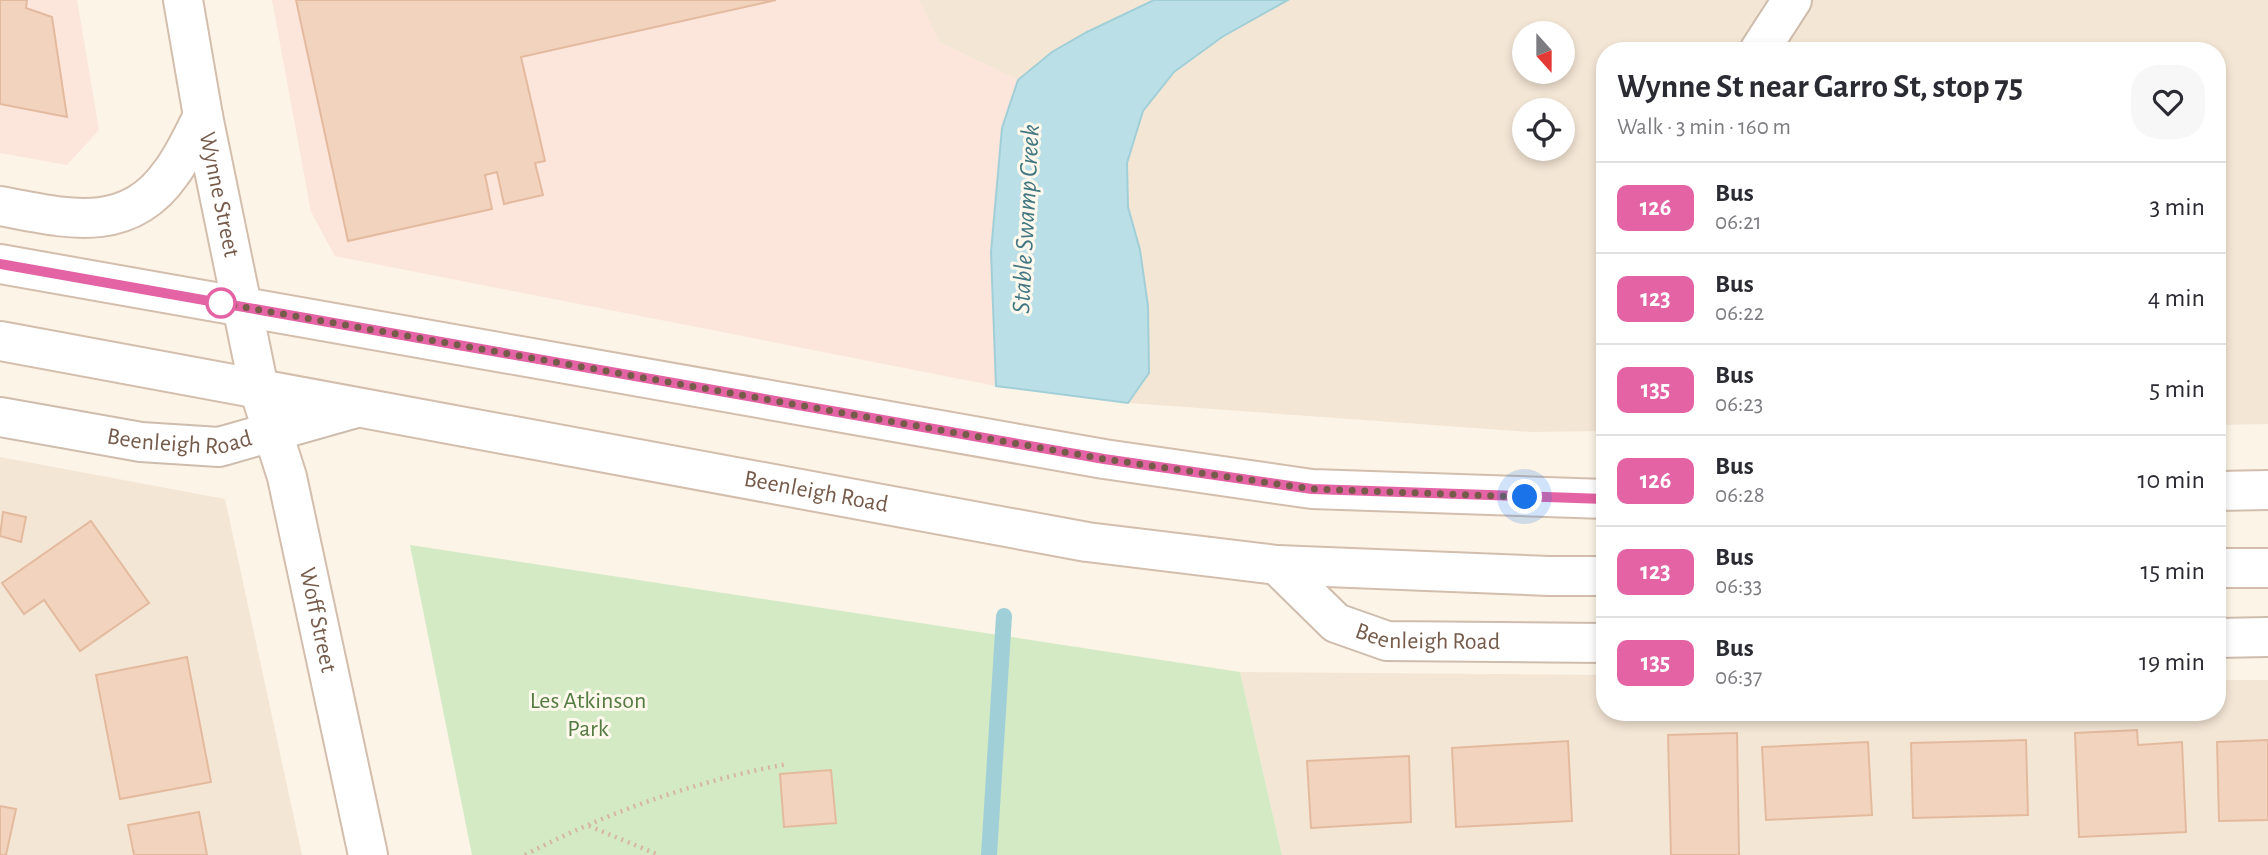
<!DOCTYPE html>
<html lang="en">
<head>
<meta charset="utf-8">
<style>
	body { margin:0; font-family:"Alegreya Sans",sans-serif; background:#f7f7f7; color:#2b2b33; height:100vh; display:flex; flex-direction:column; font-size:26px; white-space:nowrap }
	* { box-sizing:border-box; margin:0 }
	p { font-size:23px; color:#7c7c81 }
	.icon { flex:none; width:38px; height:38px; fill:none; stroke:currentColor; stroke-width:2; stroke-linecap:round; stroke-linejoin:round }
	.map { position:relative; flex:1; overflow:hidden }
	.sheet { position:absolute; left:1596px; top:42px; width:630px; height:679px; display:flex; flex-direction:column; background:#fff; border-radius:28px; box-shadow:0 4px 10px #0003 }
	.sheet>* { flex:none }
	.badge { padding:0 14px; border-radius:10px; font-size:24px; line-height:46px }
	.needle { width:46px; rotate:159deg }
	.buttons { position:absolute; left:1512px; top:21px; display:grid; gap:14px }
	.buttons a { display:grid; place-items:center; width:63px; height:63px; border-radius:50%; background:#fff; box-shadow:0 4px 10px #0003; font-size:35px }
	.you { position:absolute; width:35px; height:35px; margin:-18px; border:5px solid #fff; border-radius:50%; background:#1a73e8; box-shadow:0 0 0 10px #1a73e833 }
	.map>.badge { position:absolute; translate:-50% -50%; box-shadow:0 0 0 4px #fff }
	.round { display:grid; place-items:center; flex:none; width:74px; height:74px; border-radius:28px; background:#f7f7f7 }
	.headline { display:flex; align-items:center; justify-content:space-between; height:119px; padding:0 21px }
	h1 { font-size:33px; font-weight:700; line-height:52px }
	ul { padding:0; list-style:none }
	li { display:flex; align-items:center; gap:21px; height:91px; padding:0 21px; border-top:2px solid #e1e1e2 }
	li div { flex:1 }
	li b { display:block; font-size:26px }
	li em { font-style:normal }
	li .badge { min-width:77px; font-weight:700; text-align:center }
	.map>svg:first-child { display:block }
	.residential { fill:#f4e6d5; fill-rule:evenodd }
	.commercial { fill:#fce5da }
	.green { fill:#d3eac5 }
	.water { fill:#bbdfe6; stroke:#a1cfd8; stroke-width:2 }
	.lines { fill:none; stroke-linecap:round; stroke-linejoin:round }
	.stream { stroke:#a1cfd8; stroke-width:16 }
	.building { fill:#f1d3be; stroke:#e4ba9f; stroke-width:2 }
	.street-casing { stroke:#cebcad; stroke-width:42 }
	.secondary-casing { stroke:#d3bead; stroke-width:42 }
	.path { stroke:#d6b6a1; stroke-width:4.5; stroke-dasharray:2 5; stroke-linecap:butt }
	.street { stroke:#fff; stroke-width:38 }
	.secondary { stroke:#fff; stroke-width:38 }
	.line-casing { stroke:#fff; stroke-width:16 }
	.line { stroke:#e463a4; stroke-width:10 }
	.walk { stroke:#765b4b; stroke-width:7; stroke-dasharray:0 12.6 }
	.stop-dot { fill:#fff; stroke:#e463a4; stroke-width:3.5 }
	.labels { text-anchor:middle; dominant-baseline:central; stroke-width:6; stroke-linejoin:round; paint-order:stroke }
	.street-label { font-size:24px; fill:#765b4b; stroke:#fff8ed }
	.park-label { font-size:24px; fill:#537b42; stroke:#fff8ed }
	.water-label { font-size:26px; font-style:italic; fill:#427782; stroke:#fff8ed }
</style>
</head>
<body>
<div class="map">
<svg width="2268" height="855" viewBox="0 0 2268 855">
	<rect width="100%" height="100%" fill="#fcf4e6"/>
	<!-- residential -->
	<path class="residential" d="M919,0H1154L1087,32L1052,52L1018,80L939,42Z
		M1288,0H2268V424L2217,425V51H1605V431L1531,432L1129,403L1149,373L1148,306L1140,250L1128,207L1127,163L1143,111L1174,73L1222,37ZM1524,33H1563V72H1524ZM1524,110H1563V149H1524Z
		M0,457L225,499L302,855H0Z
		M1240,672L1605,675V712H2217V680H2268V855H1282Z"/>
	<!-- commercial -->
	<path class="commercial" d="M0,0H77L99,130L67,165L0,153Z
		M272,0H919L939,42L1018,80L1002,128L991,252L996,386L335,256L311,212Z"/>
	<!-- green -->
	<path class="green" d="M410,545L1240,672L1282,855H472Z"/>
	<!-- water -->
	<path class="water" d="M1154,0H1288L1222,37L1174,72L1143,111L1127,163L1128,207L1140,250L1148,306L1149,373L1128,403L996,386L991,252L1002,128L1018,80L1052,52L1087,32Z"/>
	<g class="lines">
		<!-- stream -->
		<path class="stream" d="M989,855L1004,616"/>
	</g>
	<!-- building -->
	<path class="building" d="M0,0H27L26,8L52,17L67,117L0,104Z
		M296,0H776L521,57L545,161L535,163L543,195L504,204L497,172L485,175L492,209L348,241Z
		M3,512L26,517L21,542L0,536Z
		M91,521L149,603L80,651L44,600L24,614L2,583Z
		M187,657L211,782L120,799L96,675Z
		M2137,730L2138,745L2182,742L2186,832L2079,837L2075,733Z
		M1737,733L1739,855H1671L1668,735Z
		M2026,740L2028,815L1913,818L1911,743Z
		M2268,740V820L2219,821L2217,742Z
		M1568,741L1572,821L1456,827L1452,748Z
		M1868,742L1872,815L1766,820L1762,747Z
		M1409,756L1411,822L1311,828L1307,761Z
		M831,770L836,823L784,827L780,774Z
		M0,806L16,809L6,855H0Z
		M199,812L207,855H134L128,825Z"/>
	<g class="lines">
		<defs>
			<g id="street">
				<path d="M1759,51L1792,0"/>
				<path id="s1" d="M0,417L141,442L219,447L356,408"/>
				<path id="s2" d="M1277,565L1336,623L1387,641L1605,643"/>
				<path d="M2217,638L2268,637"/>
			</g>
			<g id="secondary">
				<path id="s3" d="M183,0L203,116L259,389L287,477L368,855"/>
				<path d="M0,206C65,218 127,236 171,173C184,156 193,135 203,116"/>
				<path d="M0,264L1104,459L1312,489L1605,499"/>
				<path id="s4" d="M0,341L1087,542L1277,565L1549,576H1605"/>
				<path d="M2217,491L2268,490"/>
				<path d="M2217,568H2268"/>
			</g>
		</defs>
		<!-- street casing -->
		<use href="#street" class="street-casing"/>
		<!-- secondary casing -->
		<use href="#secondary" class="secondary-casing"/>
		<!-- path -->
		<path class="path" d="M589,826L659,855
			M525,855C607,812 696,781 787,764"/>
		<!-- street -->
		<use href="#street" class="street"/>
		<!-- secondary -->
		<use href="#secondary" class="secondary"/>
	</g>
	<g class="lines">
		<defs>
			<path id="line" d="M0,264L1104,459L1312,489L1605,499"/>
		</defs>
		<!-- line casing -->
		<use href="#line" class="line-casing"/>
		<!-- line -->
		<use href="#line" class="line"/>
		<!-- walk -->
		<path class="walk" d="M221,303L215,302L1104,459L1312,489L1525,497"/>
	</g>
	<!-- markers -->
	<circle class="stop-dot" cx="221" cy="303" r="14"/>
	<g class="labels">
		<!-- street labels -->
		<g class="street-label">
			<text stroke="none"><textPath href="#s3" startOffset="198">Wynne Street</textPath></text>
			<text stroke="none"><textPath href="#s1" startOffset="182">Beenleigh Road</textPath></text>
			<text stroke="none"><textPath href="#s4" startOffset="830">Beenleigh Road</textPath></text>
			<text stroke="none"><textPath href="#s3" startOffset="635">Woff Street</textPath></text>
			<text stroke="none"><textPath href="#s2" startOffset="177">Beenleigh Road</textPath></text>
		</g>
		<!-- park labels -->
		<g class="park-label">
			<text x="588" y="701">Les Atkinson<tspan x="588" dy="28">Park</tspan></text>
		</g>
		<!-- water labels -->
		<g class="water-label">
			<text transform="translate(1026 219) rotate(-87)">Stable Swamp Creek</text>
		</g>
	</g>
</svg>
<div class="buttons">
<a><svg class="needle" viewBox="-14 -14 28 28"><path d="M0-13l5 13h-10z" fill="#e53935"/><path d="M0 13l5-13h-10z" fill="#7c7c81"/></svg></a>
<a><svg class="icon" aria-label="locate" viewBox="0 0 24 24"><circle cx="12" cy="12" r="6"/><path d="M12 2v4M12 18v4M2 12h4M18 12h4"/></svg></a>
</div>
<div class="you" style="left:1525px;top:497px"></div>
<section class="sheet">
<div class="headline"><div><h1>Wynne St near Garro St, stop 75</h1><p>Walk · 3 min · 160 m</p></div><a class="round"><svg class="icon" aria-label="heart" viewBox="0 0 24 24"><path d="M12 20l-8-8c-3-5 5-10 8-4 3-6 11-1 8 4z"/></svg></a></div>
<ul>
<li><span class="badge" style="background:#e463a4;color:#fff">126</span><div><b>Bus</b><p>06:21</p></div><em>3 min</em></li>
<li><span class="badge" style="background:#e463a4;color:#fff">123</span><div><b>Bus</b><p>06:22</p></div><em>4 min</em></li>
<li><span class="badge" style="background:#e463a4;color:#fff">135</span><div><b>Bus</b><p>06:23</p></div><em>5 min</em></li>
<li><span class="badge" style="background:#e463a4;color:#fff">126</span><div><b>Bus</b><p>06:28</p></div><em>10 min</em></li>
<li><span class="badge" style="background:#e463a4;color:#fff">123</span><div><b>Bus</b><p>06:33</p></div><em>15 min</em></li>
<li><span class="badge" style="background:#e463a4;color:#fff">135</span><div><b>Bus</b><p>06:37</p></div><em>19 min</em></li>
</ul>
</section>
</div>
</body>
</html>
